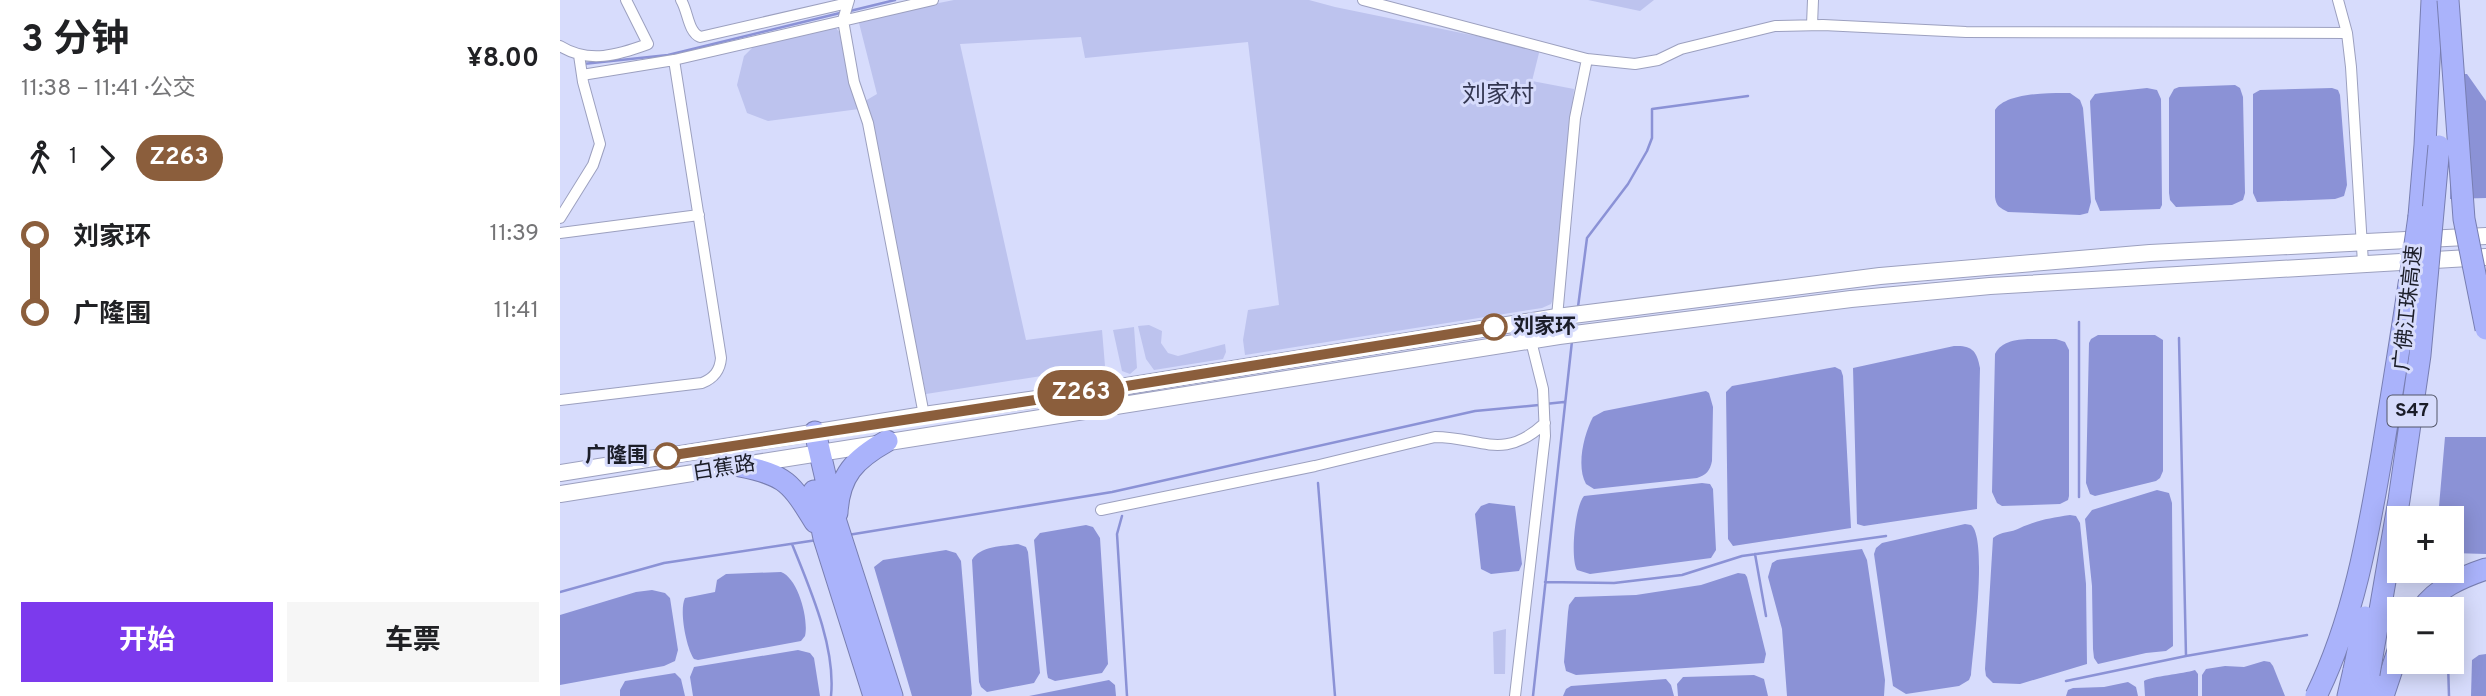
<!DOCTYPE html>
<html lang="zh">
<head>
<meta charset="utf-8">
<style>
	body { margin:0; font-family:Overpass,"Noto Sans SC",sans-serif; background:#f6f6f6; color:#202124; height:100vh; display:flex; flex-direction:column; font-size:26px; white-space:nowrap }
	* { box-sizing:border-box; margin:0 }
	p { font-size:23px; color:#757577 }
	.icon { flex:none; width:38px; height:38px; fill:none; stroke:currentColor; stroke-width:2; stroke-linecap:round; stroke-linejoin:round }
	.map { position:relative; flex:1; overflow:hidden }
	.side { display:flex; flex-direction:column; background:#fff; width:560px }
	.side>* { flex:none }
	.badge { padding:0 14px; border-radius:23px; font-size:24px; line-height:46px }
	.tools { position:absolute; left:1827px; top:506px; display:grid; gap:14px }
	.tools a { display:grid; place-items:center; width:77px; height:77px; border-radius:0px; background:#fff; box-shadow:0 4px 18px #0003; font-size:35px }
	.map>.badge { position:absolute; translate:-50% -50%; box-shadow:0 0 0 4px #fff }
	.legs { display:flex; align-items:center; gap:10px; height:77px; padding:0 21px; font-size:23px }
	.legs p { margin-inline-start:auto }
	.headline { display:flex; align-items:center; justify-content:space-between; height:119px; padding:0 21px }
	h1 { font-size:38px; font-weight:700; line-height:52px }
	.primary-button { display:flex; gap:14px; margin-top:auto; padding:14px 21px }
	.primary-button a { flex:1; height:80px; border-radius:0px; background:#7c3aed; color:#fff; font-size:28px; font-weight:700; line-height:80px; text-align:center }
	.primary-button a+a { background:#f6f6f6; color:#202124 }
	ul { padding:0 21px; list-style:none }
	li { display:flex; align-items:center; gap:24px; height:77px; font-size:26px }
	li i { display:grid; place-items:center; width:10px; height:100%; margin:0 9px; background:currentColor }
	li i::after { content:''; width:18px; height:18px; margin:-9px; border:5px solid; border-radius:50%; background:#fff }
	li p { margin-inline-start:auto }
	li:first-child i { background:linear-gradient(#0000 50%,currentColor 0) }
	li:last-child i { background:linear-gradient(currentColor 50%,#0000 0) }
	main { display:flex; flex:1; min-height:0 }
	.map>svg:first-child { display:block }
	.green { fill:#bdc3ee }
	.water { fill:#8b92d6 }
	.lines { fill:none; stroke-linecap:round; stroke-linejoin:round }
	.stream { stroke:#8b92d6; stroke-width:2.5 }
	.street-casing { stroke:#9ca0bf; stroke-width:12 }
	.secondary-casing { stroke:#9ca0bf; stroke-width:18 }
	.highway-casing { stroke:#787eb1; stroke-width:23 }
	.street { stroke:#fff; stroke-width:10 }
	.secondary { stroke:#fff; stroke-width:16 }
	.highway { stroke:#aab3fb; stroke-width:21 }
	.highway-bridge-casing { stroke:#787eb1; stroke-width:23; stroke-linecap:butt }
	.highway-bridge { stroke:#aab3fb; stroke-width:21 }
	.line-1-casing { stroke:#fff; stroke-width:16 }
	.line-1 { stroke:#8b5e3c; stroke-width:10 }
	.stop-1-dot { fill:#fff; stroke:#8b5e3c; stroke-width:3.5 }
	.labels { text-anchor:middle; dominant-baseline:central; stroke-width:6; stroke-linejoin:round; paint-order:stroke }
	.shield { fill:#d7dcfc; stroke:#535668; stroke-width:2 }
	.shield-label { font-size:19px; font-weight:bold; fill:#1b1d28 }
	.street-label { font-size:21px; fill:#1b1d28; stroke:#d7dcfc }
	.stop-label { font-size:21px; font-weight:bold; fill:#1b1d28; stroke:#d7dcfc; text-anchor:start }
	.quarter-label { font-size:24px; fill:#343751; stroke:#d7dcfc }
</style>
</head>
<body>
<main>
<section class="side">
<div class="headline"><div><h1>3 分钟</h1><p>11:38 – 11:41 · 公交</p></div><b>¥8.00</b></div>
<div class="legs"><svg class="icon" aria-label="walk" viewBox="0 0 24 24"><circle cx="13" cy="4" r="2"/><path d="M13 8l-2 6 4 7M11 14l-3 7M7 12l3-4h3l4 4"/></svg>1<svg class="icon" aria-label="forward" viewBox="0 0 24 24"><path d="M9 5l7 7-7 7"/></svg><b class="badge" style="background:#8b5e3c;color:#fff">Z263</b></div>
<ul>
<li><i style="color:#8b5e3c"></i><b>刘家环</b><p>11:39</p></li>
<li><i style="color:#8b5e3c"></i><b>广隆围</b><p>11:41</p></li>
</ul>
<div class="primary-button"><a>开始</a><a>车票</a></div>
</section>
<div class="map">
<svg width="1926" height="696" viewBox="0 0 1926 696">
	<rect width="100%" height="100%" fill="#d7dcfc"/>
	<!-- green -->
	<path class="green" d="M394,0H749L775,7L980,49L972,81L1014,89L993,299L991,304L982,308L685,355L683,340L688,310L719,305L688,42L525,58L521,37L400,44L466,340L542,330L545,366L366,394L305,101L317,94L298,19Z
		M1028,0H1094L1080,11Z
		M274,26L282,35L299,109L208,121L187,113L177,85L184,56L198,42Z
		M589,325L602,331L601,343L608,353L618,356L665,344L666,352L663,359L594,370L586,359L578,326Z
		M574,327L577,368L570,374L562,371L553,330Z
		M946,629L945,674H934L933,632Z"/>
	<!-- water -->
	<path class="water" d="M1892,74H1907L1926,101V198L1890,199Z
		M1675,85L1680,88L1683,97L1685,193L1683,200L1672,205L1616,207L1610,200L1609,193V98L1614,89L1619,87Z
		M1587,88L1597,90L1601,99L1602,205L1600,209L1540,211L1535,199L1530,101L1535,94L1541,93Z
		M1772,88L1778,90L1780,95L1787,185L1784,196L1775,199L1697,202L1693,193V94L1700,90Z
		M1510,93L1520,100L1523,108L1531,202L1528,213L1520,215L1448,212C1440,208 1436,206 1435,197V110C1446,92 1490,93 1510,93Z
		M1538,335H1595L1603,340V471L1600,478L1596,481L1535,496L1530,494L1526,483L1529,343L1531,339Z
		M1496,339L1505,342L1509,350V496L1508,500L1500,504L1442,506L1437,503L1432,492L1435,354C1444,334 1477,340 1496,339Z
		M1394,346C1412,345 1417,351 1420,368L1417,509L1304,526L1297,524L1293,368Z
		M1275,367L1281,370L1283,376L1291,528L1173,546L1168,539L1166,392L1172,386Z
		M1146,391L1149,393L1153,407L1152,461C1150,471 1146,475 1137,478L1034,489L1026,484C1016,466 1024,434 1033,417L1044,411Z
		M1885,437H1926V554L1892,553V518H1878Z
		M1142,483L1150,484L1153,489L1156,550L1151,558L1030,574L1017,570C1010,558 1015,506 1024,496Z
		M1597,490L1609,493L1612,503L1613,646L1606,651L1586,653L1538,664L1534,658L1533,649L1532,586L1525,519L1532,510Z
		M929,503L955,506L962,564L959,571L931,574L921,569L915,514L921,506Z
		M1510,515L1516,516L1520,523L1526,584L1527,664L1460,684L1433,683L1426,676L1425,669L1433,538C1441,531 1451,533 1460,528C1478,520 1490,518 1510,515Z
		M1405,524L1411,525C1428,538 1413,649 1411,675L1409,680L1399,686L1346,694L1333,686L1314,554L1316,548L1322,543Z
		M526,525L533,527L540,538L548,664L542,673L495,681L488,678L487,673L474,540L480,533Z
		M458,544L466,547L468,552L480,673L474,683L427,692L421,687L419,682L412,560C419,546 444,546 458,544Z
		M1302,549L1307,560L1325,680L1324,696H1227L1222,629L1208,577L1212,563L1217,560Z
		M386,550L396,553L401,561L412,694L411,696H352L314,567L323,560Z
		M221,572C238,578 249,619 245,636L241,641L138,660L134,659C126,647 119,610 125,598L155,592L157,580L166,574Z
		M1178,573L1185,574L1187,577L1206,654L1204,663L1016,675L1006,671L1004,662L1008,612L1009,605L1015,597L1076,595L1141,585Z
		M92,590L105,593L110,598L118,650L115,661L104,666L0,685V615L76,592Z
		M238,650L250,653L254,658L260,696H133L130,677L134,667Z
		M1926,654V696H1911L1912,660L1919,655Z
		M1704,661L1710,662L1713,666L1725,696H1642V675L1646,669L1665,666L1684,667Z
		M1635,670L1638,674V696H1585L1584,681C1592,676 1623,674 1635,670Z
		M115,673L121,679L125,696H60V690L65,681Z
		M1194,675L1204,679L1208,696H1118L1117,684L1123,677Z
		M1106,679L1111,685L1114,696H1003L1006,689L1011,686Z
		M549,680L555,685L556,696H469Z
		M1568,682L1576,687L1578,696H1506L1508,690L1513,688L1544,687Z"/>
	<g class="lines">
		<!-- stream -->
		<path class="stream" d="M290,11L335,0
			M23,64L108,55L280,13
			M1018,307L1027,238L1068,184L1087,151L1092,138V109L1188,96
			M1519,322V497
			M1619,338L1626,656
			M985,404L1004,402
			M758,483L775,696
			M562,516L557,534L567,696
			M288,535L552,492L915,411L979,405
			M232,544C250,589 276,647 271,696
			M1195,554L1206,616
			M985,582L1054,583L1122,575L1182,556L1326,536
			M0,592L104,563L257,540
			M1888,662L1889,696
			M1506,681L1626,656L1747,635
			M973,696L1012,341"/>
		<defs>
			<path id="street" d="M121,0C128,11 128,32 140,37L288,3
				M289,0L283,20L294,82L308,123L364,415
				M803,0L1027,59L1075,64L1098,60L1121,49L1215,26L1263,25L1406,32L1787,33
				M1778,0L1787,33L1791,67L1803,263
				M1252,25L1253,0
				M0,46C29,64 58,55 88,44L66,0
				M22,75L114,60L373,0
				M0,218L33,165L40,144L23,82L19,55
				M0,233L139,215
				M999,336L997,317L1015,118L1027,59
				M0,400L142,383C154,378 160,371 161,358L114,60
				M541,510L755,466L875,437C921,437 943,462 985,423
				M955,696L985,436L983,389L971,341"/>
			<path id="secondary" d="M0,473L364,415L554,388L997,317L1320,276L1590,253L1926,236
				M0,494L999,336L1291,299L1430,286L1926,257"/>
			<path id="highway" d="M1859,216L1865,145L1872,0
				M255,432L276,522L332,696
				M180,466C226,475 231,483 255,522
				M254,491L264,538L314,696
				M277,513C279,475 295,459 327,441
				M1862,609C1877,588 1902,577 1926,569
				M1788,696L1794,670
				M1804,696L1809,674
				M1823,696L1839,648"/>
		</defs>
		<!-- street casing -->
		<use href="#street" class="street-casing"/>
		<!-- secondary casing -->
		<use href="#secondary" class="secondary-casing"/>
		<!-- highway casing -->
		<use href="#highway" class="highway-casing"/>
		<!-- street -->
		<use href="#street" class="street"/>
		<!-- secondary -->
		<use href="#secondary" class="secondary"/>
		<!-- highway -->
		<use href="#highway" class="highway"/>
		<defs>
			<path id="highway-bridge" d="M1888,0L1904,219L1926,329
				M1794,670L1805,617
				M1809,674L1839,500L1860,355L1879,146
				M1756,696C1793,621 1808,536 1822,454C1835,375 1848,295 1859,216"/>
		</defs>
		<!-- highway-bridge casing -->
		<use href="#highway-bridge" class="highway-bridge-casing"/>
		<!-- highway-bridge -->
		<use href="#highway-bridge" class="highway-bridge"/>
	</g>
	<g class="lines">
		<defs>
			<path id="line-1" d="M107,456L554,388L934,327"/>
		</defs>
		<!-- line-1 casing -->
		<use href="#line-1" class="line-1-casing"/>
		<!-- line-1 -->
		<use href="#line-1" class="line-1"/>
	</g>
	<!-- markers -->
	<g class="stop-1-dot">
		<circle cx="934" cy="327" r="12"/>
		<circle cx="107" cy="456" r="12"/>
	</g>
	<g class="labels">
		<!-- shield labels -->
		<rect class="shield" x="1827.5" y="395.5" width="49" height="31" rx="5"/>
		<g class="shield-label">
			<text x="1852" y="411">S47</text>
		</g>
		<!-- street labels -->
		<g class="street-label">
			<text transform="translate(1849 308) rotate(-84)">广佛江珠高速</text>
			<text transform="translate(164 469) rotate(-9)">白蕉路</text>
		</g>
		<!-- stop labels -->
		<g class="stop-label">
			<text x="953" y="327">刘家环</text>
			<text x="88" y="456" text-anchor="end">广隆围</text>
		</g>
		<!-- quarter labels -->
		<g class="quarter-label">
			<text x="938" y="96">刘家村</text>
		</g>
	</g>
</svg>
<div class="tools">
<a>+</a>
<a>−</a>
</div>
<b class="badge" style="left:521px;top:393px;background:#8b5e3c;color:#fff">Z263</b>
</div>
</main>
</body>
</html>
